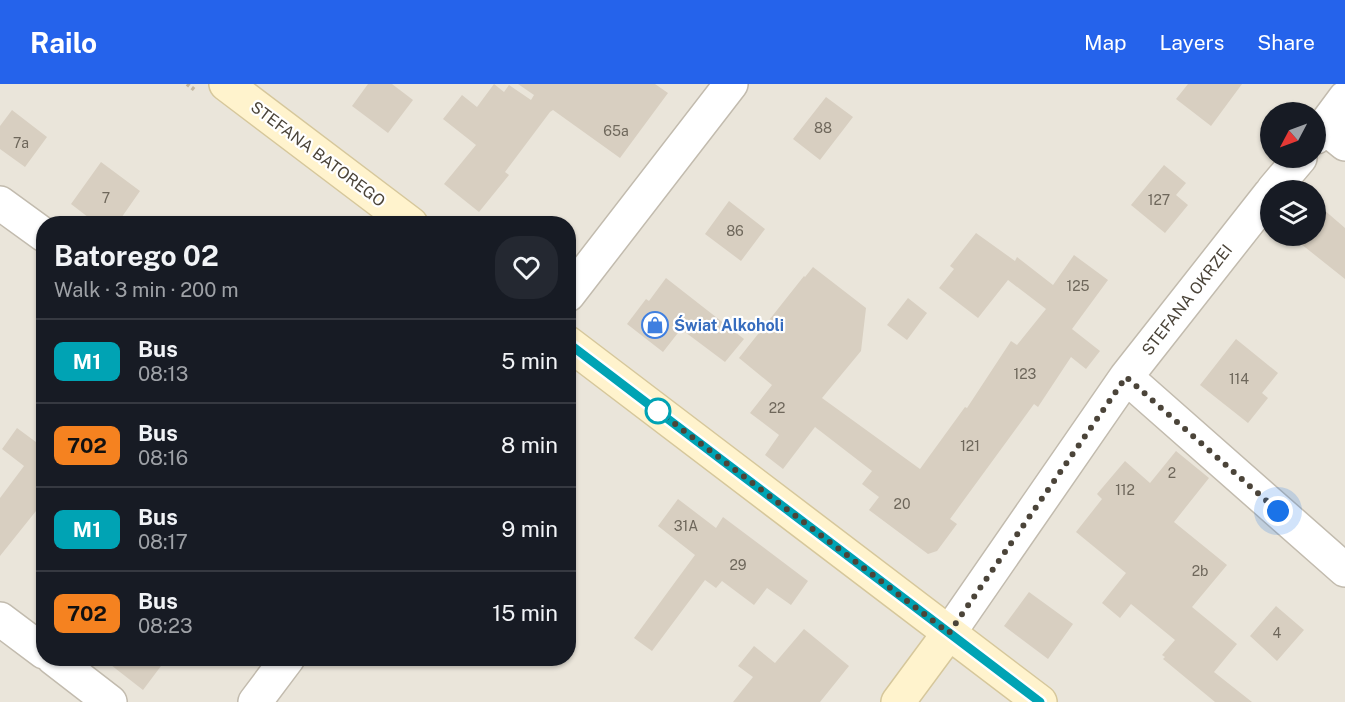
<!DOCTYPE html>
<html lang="en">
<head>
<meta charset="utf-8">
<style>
	body { margin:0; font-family:"Public Sans",sans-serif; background:#242831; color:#f1f3f6; height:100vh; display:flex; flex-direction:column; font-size:22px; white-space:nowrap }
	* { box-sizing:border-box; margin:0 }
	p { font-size:20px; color:#9ea1a6 }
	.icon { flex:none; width:33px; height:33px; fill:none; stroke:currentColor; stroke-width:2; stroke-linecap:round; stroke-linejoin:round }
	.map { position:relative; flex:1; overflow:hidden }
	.sheet { position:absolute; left:36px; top:132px; width:540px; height:450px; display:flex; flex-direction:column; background:#171b24; border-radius:24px; box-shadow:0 2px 4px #0004 }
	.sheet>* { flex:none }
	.badge { padding:0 12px; border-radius:9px; font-size:21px; line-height:39px }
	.needle { width:39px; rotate:229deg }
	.buttons { position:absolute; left:1260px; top:18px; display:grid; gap:12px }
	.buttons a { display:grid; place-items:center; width:66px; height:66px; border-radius:50%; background:#171b24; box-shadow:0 2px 4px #0004; font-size:30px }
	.you { position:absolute; width:30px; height:30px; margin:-15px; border:4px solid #fff; border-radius:50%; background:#1a73e8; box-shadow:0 0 0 9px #1a73e833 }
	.map>.badge { position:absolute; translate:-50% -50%; box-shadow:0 0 0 3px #fff }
	.round { display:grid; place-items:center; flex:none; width:63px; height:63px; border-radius:24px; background:#242831 }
	.head { display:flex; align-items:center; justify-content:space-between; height:102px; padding:0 18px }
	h1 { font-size:28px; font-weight:700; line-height:45px }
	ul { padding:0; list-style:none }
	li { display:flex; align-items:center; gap:18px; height:84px; padding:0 18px; border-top:2px solid #363941 }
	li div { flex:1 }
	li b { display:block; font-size:22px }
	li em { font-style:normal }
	li .badge { min-width:66px; font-weight:700; text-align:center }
	header { display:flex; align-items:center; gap:36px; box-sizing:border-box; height:84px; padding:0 30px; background:#2563eb; color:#fff }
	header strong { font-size:28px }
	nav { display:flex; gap:33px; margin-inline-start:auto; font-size:21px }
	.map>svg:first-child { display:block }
	.residential { fill:#eae5da; fill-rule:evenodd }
	.building { fill:#d8cfc1 }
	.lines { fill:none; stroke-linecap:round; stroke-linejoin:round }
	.street-casing { stroke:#c2bbae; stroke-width:36 }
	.secondary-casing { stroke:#d6c79b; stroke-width:36 }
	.path { stroke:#c4b79f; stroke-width:4; stroke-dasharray:3 3; stroke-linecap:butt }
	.street { stroke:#fff; stroke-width:33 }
	.secondary { stroke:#fff3cd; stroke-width:33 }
	.line-casing { stroke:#fff; stroke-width:14 }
	.line { stroke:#00a3b4; stroke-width:9 }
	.walk { stroke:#4b4439; stroke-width:6; stroke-dasharray:0 10.8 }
	.stop-dot { fill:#fff; stroke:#00a3b4; stroke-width:3 }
	.labels { text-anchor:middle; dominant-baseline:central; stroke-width:4.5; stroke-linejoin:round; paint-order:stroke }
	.number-label { font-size:14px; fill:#6e675b }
	.street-label { font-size:16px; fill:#4b4439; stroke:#fff }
	.shop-label { font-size:16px; font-weight:bold; fill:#366cbe; stroke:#fff; text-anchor:start }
</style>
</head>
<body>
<header>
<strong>Railo</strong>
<nav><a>Map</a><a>Layers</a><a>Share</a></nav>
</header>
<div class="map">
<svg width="1345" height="618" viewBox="0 0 1345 618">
	<rect width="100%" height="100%" fill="#f6f3ec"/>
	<!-- residential -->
	<path class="residential" d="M0,0H1345V618H0ZM1270,28H1316V74H1270ZM1270,106H1316V152H1270ZM44,140H568V574H44Z"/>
	<!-- building -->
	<path class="building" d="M368,0H392L413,16L388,49L352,22Z
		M494,0L504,8L509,1L531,16L534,11L518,0H655L668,9L620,74L553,26L550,28L505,88L509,91L479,128L444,100L476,61L443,35L462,11L477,23Z
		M1188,0H1242L1211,42L1176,15Z
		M826,13L853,33L820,76L793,55Z
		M12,26L47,53L25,83L0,65V42Z
		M101,78L140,107L117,140H97L71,120Z
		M1164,81L1186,99L1176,111L1188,121L1165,149L1131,121Z
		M729,117L765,145L741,177L705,150Z
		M1316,119L1345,144V195L1291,152H1316Z
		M976,149L1015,177L1017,173L1053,201L1074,171L1108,196L1072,245L1100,267L1086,285L1071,273L1038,323L1034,320L950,435L957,440L937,467L928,470L869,426L879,413L862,400L872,387L815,343L783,385L765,371L779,351L750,329L772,301L739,274L804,192L805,193L813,183L866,224L861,267L822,314L920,385L965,323L967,324L1011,257L1017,261L1046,225L1008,196L978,234L939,204L954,185L950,182Z
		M666,194L744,255L725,278L681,245L663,268L627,240L646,215L649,217Z
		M908,214L927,229L907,256L887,241Z
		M1236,255L1278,289L1262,309L1268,314L1248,339L1200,301Z
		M17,344L40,361L44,356V417L0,472V414L24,382L2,365Z
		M1176,367L1209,394L1174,438L1227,481L1192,523L1237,560L1214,588L1252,618H1215L1163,575L1165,573L1162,571L1175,556L1131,520L1120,534L1102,519L1126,489L1076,448L1102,415L1097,410L1125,377L1150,399Z
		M678,415L716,444L723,433L808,497L791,521L767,504L754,521L722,497L716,504L705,496L652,567L634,554L695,471L658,442Z
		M1029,508L1073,540L1048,575L1004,542Z
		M1276,522L1304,546L1277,577L1250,552Z
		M804,545L849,582L820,618H733L753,593L738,582L754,562L775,579Z
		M102,574H167L143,606Z"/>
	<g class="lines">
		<defs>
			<path id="street" d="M1324,43L1345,60
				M1316,53L1345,14
				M1273,106L1300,74
				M0,119L44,151
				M568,211L731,0
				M1126,293L1345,486
				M0,535L44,568
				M949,549L1126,293L1270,110
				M53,574L110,618
				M255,618L288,574"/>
			<path id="secondary" d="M226,0L411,140
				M568,259L1040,618
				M898,618L949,549"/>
		</defs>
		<!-- street casing -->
		<use href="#street" class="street-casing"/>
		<!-- secondary casing -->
		<use href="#secondary" class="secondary-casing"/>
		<!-- path -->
		<path class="path" d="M187,0L196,7"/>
		<!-- street -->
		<use href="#street" class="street"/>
		<!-- secondary -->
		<use href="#secondary" class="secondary"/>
	</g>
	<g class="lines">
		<defs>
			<path id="line" d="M568,259L1040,618"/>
		</defs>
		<!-- line casing -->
		<use href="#line" class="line-casing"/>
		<!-- line -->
		<use href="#line" class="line"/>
		<!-- walk -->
		<path class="walk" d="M658,327L949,549L1126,293L1278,427"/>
	</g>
	<!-- icons -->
	<defs>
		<symbol id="shop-ring" viewBox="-11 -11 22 22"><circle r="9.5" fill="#fff" stroke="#3f7fe0" stroke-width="1.5"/><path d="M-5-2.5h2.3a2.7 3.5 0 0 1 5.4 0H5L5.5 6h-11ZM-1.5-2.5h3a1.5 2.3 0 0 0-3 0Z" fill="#3f7fe0"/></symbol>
	</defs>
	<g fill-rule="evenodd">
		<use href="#shop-ring" x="640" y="226" width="30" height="30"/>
	</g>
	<!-- markers -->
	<circle class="stop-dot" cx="658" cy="327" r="12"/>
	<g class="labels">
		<!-- number labels -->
		<g class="number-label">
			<text x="823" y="44">88</text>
			<text x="616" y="47">65a</text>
			<text x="21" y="59">7a</text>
			<text x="106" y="114">7</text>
			<text x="1159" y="116">127</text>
			<text x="735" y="147">86</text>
			<text x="1078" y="202">125</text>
			<text x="1025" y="290">123</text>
			<text x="1239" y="295">114</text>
			<text x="777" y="324">22</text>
			<text x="970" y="362">121</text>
			<text x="1172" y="389">2</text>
			<text x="1125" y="406">112</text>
			<text x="902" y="420">20</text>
			<text x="686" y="442">31A</text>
			<text x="738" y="481">29</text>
			<text x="1200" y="487">2b</text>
			<text x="1277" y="549">4</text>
		</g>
		<!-- street labels -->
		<g class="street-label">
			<text transform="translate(318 70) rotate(37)">STEFANA BATOREGO</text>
			<text transform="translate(1187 216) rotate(-52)">STEFANA OKRZEI</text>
		</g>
		<!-- shop labels -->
		<g class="shop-label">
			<text x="674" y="241">Świat Alkoholi</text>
		</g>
	</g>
</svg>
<div class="buttons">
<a><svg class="needle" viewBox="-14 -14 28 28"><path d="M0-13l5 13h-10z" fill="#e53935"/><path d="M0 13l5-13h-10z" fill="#9ea1a6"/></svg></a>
<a><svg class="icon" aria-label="layers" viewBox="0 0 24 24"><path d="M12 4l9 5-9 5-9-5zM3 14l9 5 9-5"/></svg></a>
</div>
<div class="you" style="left:1278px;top:427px"></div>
<section class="sheet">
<div class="head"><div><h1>Batorego 02</h1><p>Walk · 3 min · 200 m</p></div><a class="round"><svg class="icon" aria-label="heart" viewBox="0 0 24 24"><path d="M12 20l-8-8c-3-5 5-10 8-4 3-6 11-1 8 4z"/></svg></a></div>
<ul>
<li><span class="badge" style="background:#00a3b4;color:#fff">M1</span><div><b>Bus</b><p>08:13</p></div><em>5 min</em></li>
<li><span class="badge" style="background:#f58220;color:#111">702</span><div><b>Bus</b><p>08:16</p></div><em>8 min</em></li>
<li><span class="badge" style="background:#00a3b4;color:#fff">M1</span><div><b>Bus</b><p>08:17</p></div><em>9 min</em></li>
<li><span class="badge" style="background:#f58220;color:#111">702</span><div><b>Bus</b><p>08:23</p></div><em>15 min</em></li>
</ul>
</section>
</div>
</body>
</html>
